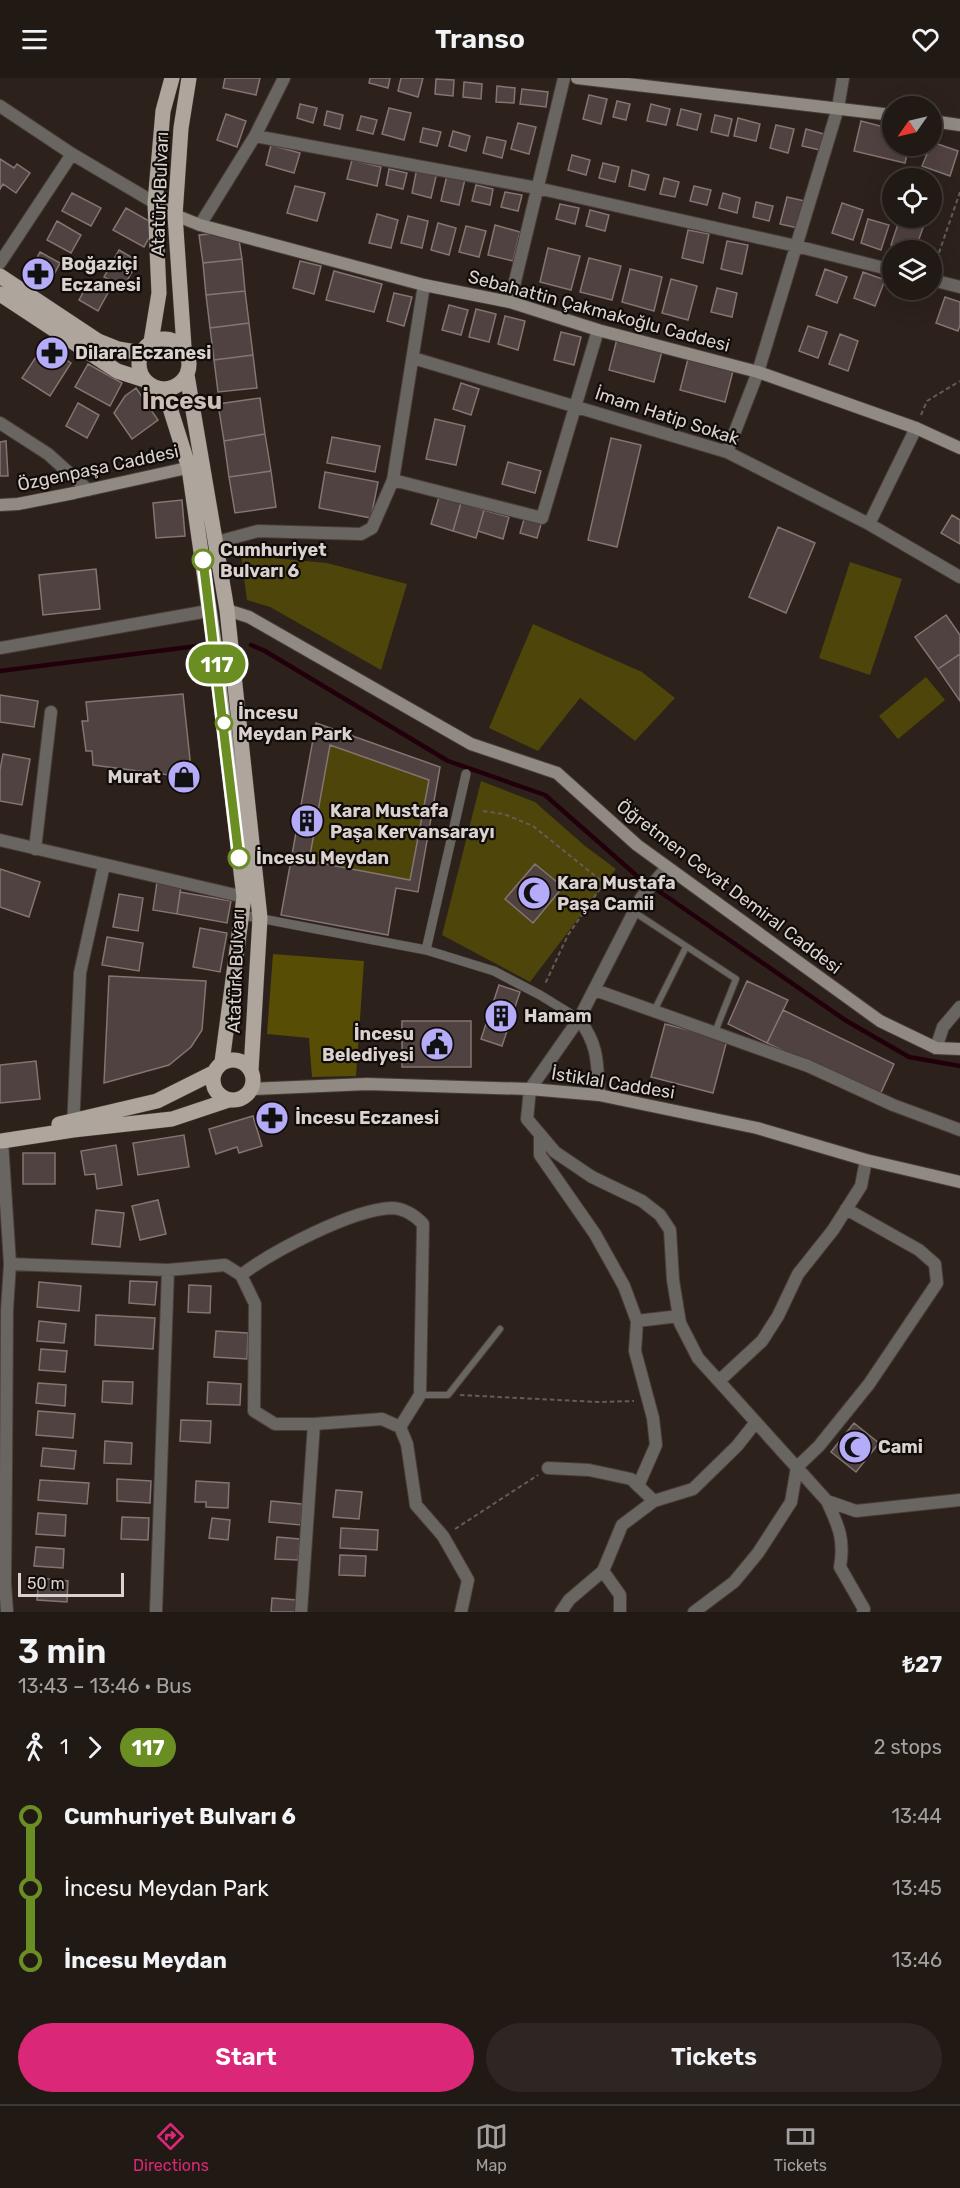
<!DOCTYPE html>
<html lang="en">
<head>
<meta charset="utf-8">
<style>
	body { margin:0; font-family:Rubik,sans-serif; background:#2d2622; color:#f1f3f6; height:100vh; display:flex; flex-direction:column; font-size:22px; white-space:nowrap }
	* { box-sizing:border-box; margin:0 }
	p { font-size:20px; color:#a2a0a0 }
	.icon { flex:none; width:33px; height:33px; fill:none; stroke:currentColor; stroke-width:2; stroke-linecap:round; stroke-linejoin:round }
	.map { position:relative; height:1534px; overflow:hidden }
	.panel { display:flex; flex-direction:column; background:#211914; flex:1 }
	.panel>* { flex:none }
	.badge { padding:0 12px; border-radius:20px; font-size:21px; line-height:39px }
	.needle { width:39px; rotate:236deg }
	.tools { position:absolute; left:882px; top:18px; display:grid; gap:12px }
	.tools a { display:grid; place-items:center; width:60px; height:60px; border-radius:50%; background:#211914; box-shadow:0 6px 24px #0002,0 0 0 2px #3e3834; font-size:30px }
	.scale { position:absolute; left:18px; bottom:15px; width:106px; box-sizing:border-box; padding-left:6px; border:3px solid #dad2ce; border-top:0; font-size:16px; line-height:21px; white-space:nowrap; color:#dad2ce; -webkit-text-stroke:4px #110c09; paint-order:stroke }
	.map>.badge { position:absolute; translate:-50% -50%; box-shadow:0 0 0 3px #fff }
	.legs { display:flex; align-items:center; gap:9px; height:66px; padding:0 18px; font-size:20px }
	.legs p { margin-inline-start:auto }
	.headline { display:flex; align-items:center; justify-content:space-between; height:102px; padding:0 18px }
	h1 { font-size:33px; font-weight:600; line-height:45px }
	.cta { display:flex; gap:12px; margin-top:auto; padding:12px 18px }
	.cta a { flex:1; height:69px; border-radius:36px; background:#db2777; color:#fff; font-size:24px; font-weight:600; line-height:69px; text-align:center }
	.cta a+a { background:#2d2622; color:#f1f3f6 }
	ul { padding:0 18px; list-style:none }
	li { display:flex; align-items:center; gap:21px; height:72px; font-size:22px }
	li i { display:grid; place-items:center; width:9px; height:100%; margin:0 8px; background:currentColor }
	li i::after { content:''; width:15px; height:15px; margin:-8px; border:4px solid; border-radius:50%; background:#211914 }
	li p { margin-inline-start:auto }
	li:first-child i { background:linear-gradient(#0000 50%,currentColor 0) }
	li:last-child i { background:linear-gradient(currentColor 50%,#0000 0) }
	header { display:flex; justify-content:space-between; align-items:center; height:78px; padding:0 18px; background:#211914; font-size:27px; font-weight:600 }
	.tabs { display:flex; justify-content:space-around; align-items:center; height:84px; border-top:2px solid #3e3834; background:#211914; font-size:16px; color:#a2a0a0 }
	.tabs a { display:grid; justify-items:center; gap:3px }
	.tabs .current { color:#db2777 }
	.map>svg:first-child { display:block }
	.green { fill:#4d4509 }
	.forest { fill:#574d05 }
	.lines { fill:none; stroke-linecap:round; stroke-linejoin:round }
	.stream { stroke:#22000b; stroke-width:4.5 }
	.building { fill:#504240; stroke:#847472; stroke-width:1.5; fill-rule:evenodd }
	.service-casing { stroke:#483d38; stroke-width:8 }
	.pedestrian-casing { stroke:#483d38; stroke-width:10 }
	.minor-casing { stroke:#483d38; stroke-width:14 }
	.secondary-casing { stroke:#483d38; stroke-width:14 }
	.primary-casing { stroke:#483d38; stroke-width:16 }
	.path { stroke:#665c57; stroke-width:2; stroke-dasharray:4.5 3; stroke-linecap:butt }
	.service { stroke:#696560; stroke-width:6 }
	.pedestrian { stroke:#696560; stroke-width:9 }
	.minor { stroke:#696560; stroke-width:12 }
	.secondary { stroke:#908a82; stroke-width:12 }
	.primary { stroke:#aea69c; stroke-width:15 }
	.line-1-casing { stroke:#fff; stroke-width:14 }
	.line-1 { stroke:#6b8e23; stroke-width:9 }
	.stop-1-dot { fill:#fff; stroke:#6b8e23; stroke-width:3 }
	.labels { text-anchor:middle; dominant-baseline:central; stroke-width:4.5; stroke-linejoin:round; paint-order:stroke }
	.street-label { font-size:18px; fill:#dad2ce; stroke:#110c09 }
	.poi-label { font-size:18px; font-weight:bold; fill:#dad2ce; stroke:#110c09; text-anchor:start }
	.stop-label { font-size:18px; font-weight:bold; fill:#dad2ce; stroke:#110c09; text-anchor:start }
	.district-label { font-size:24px; font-weight:bold; fill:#cdbeb6; stroke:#110c09 }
</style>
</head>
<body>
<header><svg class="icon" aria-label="menu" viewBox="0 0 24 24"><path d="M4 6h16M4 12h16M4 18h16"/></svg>Transo<svg class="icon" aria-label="heart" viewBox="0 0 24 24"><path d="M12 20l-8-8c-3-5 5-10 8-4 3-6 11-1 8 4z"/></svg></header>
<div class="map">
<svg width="960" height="1534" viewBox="0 0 960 1534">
	<rect width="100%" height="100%" fill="#2c211b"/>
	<!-- green -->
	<path class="green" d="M241,477L327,485L407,506L381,592L270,529L247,522Z
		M850,484L902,501L870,597L819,580Z
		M533,546L642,594L675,620L635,663L580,620L538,673L489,650Z
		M926,599L945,622L898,661L879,638Z
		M330,667L429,702L410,802L309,783Z
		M481,703L535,724L585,768L616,791L530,904L442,857Z"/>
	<!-- forest -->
	<path class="forest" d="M273,876L364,883L356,998L312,999L309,960L267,956Z"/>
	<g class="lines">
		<!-- stream -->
		<path class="stream" d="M251,567L265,573L448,683L545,717L637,798L845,942L909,979L960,988
			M0,593L197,568"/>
	</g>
	<!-- building -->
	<path class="building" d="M225,0H260L256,17L223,10Z
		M370,0H390L388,10L369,5Z
		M401,0H423L418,19L398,13Z
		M436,1L454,2L453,18L435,16Z
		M464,4L482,6L481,21L463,19Z
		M497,8L515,10L514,25L496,24Z
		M522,11L548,14L546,29L520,26Z
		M589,17L607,21L601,46L583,41Z
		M617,23L630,26L626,42L613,39Z
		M300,26L317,30L313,45L297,40Z
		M651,26L670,31L666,47L647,43Z
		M389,30L411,35L404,62L382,56Z
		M681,31L701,36L697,52L677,47Z
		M327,33L343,37L340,51L324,47Z
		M226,36L246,43L237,69L217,62Z
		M715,37L732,41L728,58L711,54Z
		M361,38L377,42L373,56L357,52Z
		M738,40L760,46L756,63L734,58Z
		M861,43L892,51V68H909L905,85L854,73Z
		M518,45L536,49L529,76L511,71Z
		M776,47L794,51L788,75L770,70Z
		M423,50L441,54L437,68L420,64Z
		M806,51L824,56L820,72L802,68Z
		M453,53L470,58L466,73L449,68Z
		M487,59L506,63L502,80L483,75Z
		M932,64L958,73L950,98L922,88Z
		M271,67L300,75L294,95L266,87Z
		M572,77L590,82L586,97L568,92Z
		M0,81L14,90L17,86L30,95L16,115L3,106L0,111Z
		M352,82L381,89L377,108L347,101Z
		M603,85L619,89L615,104L599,100Z
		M417,90L437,94L431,120L412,115Z
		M389,91L407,95L403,111L386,107Z
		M632,92L649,97L645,112L629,108Z
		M447,97L465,101L459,127L441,123Z
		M664,100L679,104L675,119L660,116Z
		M476,107L493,111L490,127L472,123Z
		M295,108L325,115L317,143L287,135Z
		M694,108L711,112L707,127L690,123Z
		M505,114L522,117L518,133L501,129Z
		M72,115L101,130L91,148L62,133Z
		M723,115L740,120L737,135L719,130Z
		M787,119L805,123L798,150L780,146Z
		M756,124L773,128L769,143L753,139Z
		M842,125L863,132L853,162L832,155Z
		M560,126L579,130L575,146L556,141Z
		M126,130L156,147L144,169L113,152Z
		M590,132L609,137L605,153L586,148Z
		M377,136L398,142L391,170L369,165Z
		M408,138L428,143L422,170L401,165Z
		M900,140L924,147L915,172H907L891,167Z
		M868,141L889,147L881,172L861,165Z
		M57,143L81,157L71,175L47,162Z
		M438,145L456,150L449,177L431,172Z
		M495,147L520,154L513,183L488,177Z
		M466,148L486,153L479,179L459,174Z
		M688,152L709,156L703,185L682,180Z
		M220,155L239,162L242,181L203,185L199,157Z
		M727,163L748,167L742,196L721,191Z
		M548,170L580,178L571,212L540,204Z
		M119,172L138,183L123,210L104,199Z
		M40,174L60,185L49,206L29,195Z
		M589,180L621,188L612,222L580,214Z
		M242,181L245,213L206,217L203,185Z
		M300,183L321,188L314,216L293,210Z
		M630,191L662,199L654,233L622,224Z
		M825,191L847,199L837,225L816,217Z
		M334,193L382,206L374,234L326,222Z
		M863,194L885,202L875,228L854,220Z
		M671,201L697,208L688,242L662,235Z
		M90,202L109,213L98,233L79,222Z
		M717,210L737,215L732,239L711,234Z
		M245,213L249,245L210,250L206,217Z
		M394,215L412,219L404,248L387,243Z
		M945,219L960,224V247L958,253L936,245Z
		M449,227L468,232L461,257L442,252Z
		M476,231L496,236L489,264L469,259Z
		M505,238L525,243L518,272L498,266Z
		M249,245L253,277L214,282L210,250Z
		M808,248L827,254L818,280L799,273Z
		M561,254L581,259L574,287L554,282Z
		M840,256L858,263L848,293L829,286Z
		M617,261L662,273L654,304L609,292Z
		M44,267L71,285L50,318L22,300Z
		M253,277L257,310L218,314L214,282Z
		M688,281L733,293L725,324L680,312Z
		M88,286L122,305L110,328L75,309Z
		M461,305L479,311L471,337L453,331Z
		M136,310L158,342L132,361L114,335L125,318Z
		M260,320L265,356L224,363L218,326Z
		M78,325L99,337L87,360L66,348Z
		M435,341L465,348L456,387L426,381Z
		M265,356L271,393L229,399L224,363Z
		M332,359L380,368L375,394L327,385Z
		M611,360L641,367L617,469L588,462Z
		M6,363L8,398H0V364Z
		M508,384L541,393L535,415L502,406Z
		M271,393L276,429L235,435L229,399Z
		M325,394L378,404L371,440L319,430Z
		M439,419L461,425L453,453L431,446Z
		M182,422L185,458L156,460L153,425Z
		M461,425L484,432L476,460L453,453Z
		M484,432L509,439L503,461L478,453Z
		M952,437L960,442V466L941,455Z
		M525,438L542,443L537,460L520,455Z
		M778,449L815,465L786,535L749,519Z
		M96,491L100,531L43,537L39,497Z
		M946,537L960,557V576L938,591L915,559Z
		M960,576V623L938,591Z
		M183,616L192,700L93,687L92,673H86L82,643H88L86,624Z
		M0,617L38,623L34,649L0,644Z
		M316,645L440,689L418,814L396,810L388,857L281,837ZM330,667L429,702L410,802L309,783Z
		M3,676L30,681L22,727L0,723V692Z
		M535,786L563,809L533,845L505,821Z
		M0,791L40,804L29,839L0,829Z
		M157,804L181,808L177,836L153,832Z
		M180,814L231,823L227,845L177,836Z
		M119,816L143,820L138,853L113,849Z
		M200,850L227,855L220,894L193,889Z
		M107,859L143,865L139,893L102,887Z
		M109,898L206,903L202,952L191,969L169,987L104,1005Z
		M747,903L788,922L767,965L728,946Z
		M499,907L520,914L502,968L481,961Z
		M783,932L894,986L879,1019L767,965Z
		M402,943H471V989H402Z
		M665,946L727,962L713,1015L651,999Z
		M36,983L40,1021L0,1025V987Z
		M253,1038L262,1068L239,1075L237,1069L216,1076L209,1051Z
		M184,1057L189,1089L138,1097L133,1065Z
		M116,1067L122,1107L97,1111L95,1096L85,1097L81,1073Z
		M23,1075H55V1106H23Z
		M158,1122L166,1156L140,1162L132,1128Z
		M96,1132L124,1135L120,1169L92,1166Z
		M130,1203L157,1204L155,1227L129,1225Z
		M39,1204L81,1208L79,1233L37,1229Z
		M189,1207L211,1208L210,1235L188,1234Z
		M96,1237L155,1240L153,1271L95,1267Z
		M39,1243L66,1246L64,1265L37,1263Z
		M216,1253L248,1255L247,1281L214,1279Z
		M41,1271L67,1273L65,1294L39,1292Z
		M103,1303L133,1304L132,1326L102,1324Z
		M208,1304L241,1306L240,1327L207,1326Z
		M38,1305L66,1307L65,1328L36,1325Z
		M38,1333L75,1336L73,1360L36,1357Z
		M181,1342L211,1343L210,1365L180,1363Z
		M854,1345L879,1365L856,1394L831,1374Z
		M105,1363L132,1365L131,1386L104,1385Z
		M43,1370L76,1373L74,1391L41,1388Z
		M117,1401L151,1403L150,1425L117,1423Z
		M40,1402L89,1405L87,1426L38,1422Z
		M196,1403L229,1405L228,1430L206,1429V1424H195Z
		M336,1412L362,1414L359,1441L333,1439Z
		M271,1423L302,1426L301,1447L269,1444Z
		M38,1435L66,1437L65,1458L36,1456Z
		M122,1439L149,1440L148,1462L121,1461Z
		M212,1440L230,1442L228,1462L209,1460Z
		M341,1450L378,1452L377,1472L340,1470Z
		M277,1459L300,1461L298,1482L275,1481Z
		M36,1469L64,1471L63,1490L34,1488Z
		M340,1477L366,1478L365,1498L339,1497Z
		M39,1500L68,1503L67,1524L37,1522Z
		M272,1520L297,1522L296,1534H271Z"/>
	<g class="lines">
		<defs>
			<path id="service" d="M634,834L736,901L715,954
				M654,933L686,869
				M420,1317H448L500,1251"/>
			<path id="pedestrian" d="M242,837L426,872L494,893L540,917L579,941
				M426,872L466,696"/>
			<path id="minor" d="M0,28L72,76L155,125
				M255,58L537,110L796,168L892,192
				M200,147L255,58L284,0
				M0,185L72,76
				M932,202L960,209
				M510,224L564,0
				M413,280L727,374L869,446L960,499
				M0,345L48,376L88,412
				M727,374L758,294L838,30L843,0
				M393,402L542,440L598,252
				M869,446L916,350
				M217,464L258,453L361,456L372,450L393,402L424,207
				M0,570L208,533
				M0,762L244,819
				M35,771L51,634
				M667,789L641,820L579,941L530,1011L527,1041L555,1074L592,1099L642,1123L660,1137L670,1152L673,1202L680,1245L698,1280L827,1423L856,1433L960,1422
				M595,912L808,988L893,1027L960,1052
				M579,941C599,968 597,985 599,1017
				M936,970L943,949L960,929
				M73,1050L80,895L104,787
				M540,1056V1077L595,1156L624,1208L637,1243L635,1273L653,1340L656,1367L638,1408
				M2,1063L10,1186L7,1232L6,1396L5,1505L7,1534
				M10,1186L168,1192L225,1187L241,1197L255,1226L254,1333L275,1346H314L382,1341L400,1349L407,1366L416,1427L443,1458L468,1502L461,1534
				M241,1197C273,1173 351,1132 391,1130C403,1130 415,1137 423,1146L420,1317L400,1349
				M637,1243L679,1238
				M719,1303L762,1263L778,1238L798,1196L833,1152L861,1108L866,1082
				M548,1390L589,1392L631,1401L654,1423
				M827,1423C838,1447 845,1461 840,1489L864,1531L863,1534
				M603,1493L620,1517V1534
				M156,1534L168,1192
				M301,1534L314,1346
				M561,1534L569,1522L603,1493L622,1447L654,1423L693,1411L737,1368L756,1344
				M694,1534L734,1504L758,1475L791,1424L797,1389L819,1368L869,1306L937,1205L935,1186L919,1172L846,1131"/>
			<path id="secondary" d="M577,0L892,37
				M932,43L960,47
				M155,125L175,137L200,147L424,207L510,224L598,252L758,294L916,350L960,370
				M0,427L18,426L74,415L196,388
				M227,532L249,539L471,666L557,695L637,767L880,943L936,970L960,971
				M251,1011L367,1006L530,1011L599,1017L757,1050L866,1082L960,1104"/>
			<path id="primary" d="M0,198L98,263L118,271L141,275
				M0,216L117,293L145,302
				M139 286a25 25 0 1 1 50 0a25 25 0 1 1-50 0Z
				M151,264L159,215L155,125L163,33L172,0
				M184,269L175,137L181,50L189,0
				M187,297L227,532L260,840L251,992
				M164,311L189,390L214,565L244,819L222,984
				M213 1002a20 20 0 1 1 40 0a20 20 0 1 1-40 0Z
				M59,1046L157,1023L213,995
				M2,1063L73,1052L172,1041L229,1022"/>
		</defs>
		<!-- service casing -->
		<use href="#service" class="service-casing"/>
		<!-- pedestrian casing -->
		<use href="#pedestrian" class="pedestrian-casing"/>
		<!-- minor casing -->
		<use href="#minor" class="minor-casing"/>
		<!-- secondary casing -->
		<use href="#secondary" class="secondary-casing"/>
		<!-- primary casing -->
		<use href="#primary" class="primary-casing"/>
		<!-- path -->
		<path class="path" d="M934,189L960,114
			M921,337L927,323L960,303
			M483,733L504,736L533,748L604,805L568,857L545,906
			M460,1317L598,1324L634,1323
			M455,1451L538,1397"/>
		<!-- service -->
		<use href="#service" class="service"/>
		<!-- pedestrian -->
		<use href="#pedestrian" class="pedestrian"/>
		<!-- minor -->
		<use href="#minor" class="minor"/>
		<!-- secondary -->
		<use href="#secondary" class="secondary"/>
		<!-- primary -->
		<use href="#primary" class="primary"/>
	</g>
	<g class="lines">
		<defs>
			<path id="line-1" d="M203,482L239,780"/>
		</defs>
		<!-- line-1 casing -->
		<use href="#line-1" class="line-1-casing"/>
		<!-- line-1 -->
		<use href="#line-1" class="line-1"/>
	</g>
	<!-- icons -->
	<defs>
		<symbol id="pharmacy-disc" viewBox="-11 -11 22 22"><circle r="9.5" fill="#b4acf9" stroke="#110c09"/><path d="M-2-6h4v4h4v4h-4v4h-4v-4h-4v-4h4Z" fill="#111"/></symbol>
		<symbol id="shop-disc" viewBox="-11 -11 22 22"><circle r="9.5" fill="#b4acf9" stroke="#110c09"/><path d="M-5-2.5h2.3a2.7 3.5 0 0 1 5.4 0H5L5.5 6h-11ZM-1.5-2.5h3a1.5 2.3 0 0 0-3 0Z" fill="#111"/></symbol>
		<symbol id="building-disc" viewBox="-11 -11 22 22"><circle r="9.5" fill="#b4acf9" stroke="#110c09"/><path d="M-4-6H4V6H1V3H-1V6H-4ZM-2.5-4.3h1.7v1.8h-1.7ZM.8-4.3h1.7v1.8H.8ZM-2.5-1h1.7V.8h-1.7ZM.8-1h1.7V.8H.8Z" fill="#111"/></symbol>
		<symbol id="mosque-disc" viewBox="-11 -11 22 22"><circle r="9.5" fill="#b4acf9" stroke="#110c09"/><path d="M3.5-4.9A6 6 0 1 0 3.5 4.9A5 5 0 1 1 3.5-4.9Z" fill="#111"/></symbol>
		<symbol id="civic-disc" viewBox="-11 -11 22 22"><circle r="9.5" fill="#b4acf9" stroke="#110c09"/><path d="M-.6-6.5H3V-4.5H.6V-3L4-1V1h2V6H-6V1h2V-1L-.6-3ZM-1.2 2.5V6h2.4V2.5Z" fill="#111"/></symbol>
	</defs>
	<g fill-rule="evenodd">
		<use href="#pharmacy-disc" x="19" y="177" width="38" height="38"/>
		<use href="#pharmacy-disc" x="33" y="256" width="38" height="38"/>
		<use href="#shop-disc" x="165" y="680" width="38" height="38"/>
		<use href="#building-disc" x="288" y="724" width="38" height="38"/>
		<use href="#mosque-disc" x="515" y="796" width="38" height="38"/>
		<use href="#building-disc" x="482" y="919" width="38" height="38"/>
		<use href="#civic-disc" x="418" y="947" width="38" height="38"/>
		<use href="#pharmacy-disc" x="253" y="1021" width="38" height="38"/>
		<use href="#mosque-disc" x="836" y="1350" width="38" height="38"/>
	</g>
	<!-- markers -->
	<g class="stop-1-dot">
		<circle cx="203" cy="482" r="10"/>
		<circle cx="224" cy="645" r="8"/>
		<circle cx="239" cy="780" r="10"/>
	</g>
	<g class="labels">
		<!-- street labels -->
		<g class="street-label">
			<text transform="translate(160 116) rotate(-88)">Atatürk Bulvarı</text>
			<text transform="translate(599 233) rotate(15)">Sebahattin Çakmakoğlu Caddesi</text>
			<text transform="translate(667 338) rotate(18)">İmam Hatip Sokak</text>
			<text transform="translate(98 390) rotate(-12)">Özgenpaşa Caddesi</text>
			<text transform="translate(729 809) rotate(37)">Öğretmen Cevat Demiral Caddesi</text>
			<text transform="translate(236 893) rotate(-88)">Atatürk Bulvarı</text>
			<text transform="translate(613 1005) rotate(9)">İstiklal Caddesi</text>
		</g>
		<!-- poi labels -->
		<g class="poi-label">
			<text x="61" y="186">Boğaziçi<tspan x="61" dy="21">Eczanesi</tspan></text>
			<text x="75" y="275">Dilara Eczanesi</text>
			<text x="161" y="699" text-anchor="end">Murat</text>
			<text x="330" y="733">Kara Mustafa<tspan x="330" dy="21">Paşa Kervansarayı</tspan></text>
			<text x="557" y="805">Kara Mustafa<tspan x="557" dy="21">Paşa Camii</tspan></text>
			<text x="524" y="938">Hamam</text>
			<text x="414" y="956" text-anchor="end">İncesu<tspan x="414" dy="21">Belediyesi</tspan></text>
			<text x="295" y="1040">İncesu Eczanesi</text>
			<text x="878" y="1369">Cami</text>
		</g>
		<!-- stop labels -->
		<g class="stop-label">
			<text x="220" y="472">Cumhuriyet<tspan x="220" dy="21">Bulvarı 6</tspan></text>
			<text x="238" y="635">İncesu<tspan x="238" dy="21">Meydan Park</tspan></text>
			<text x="256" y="780">İncesu Meydan</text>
		</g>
		<!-- district labels -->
		<g class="district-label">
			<text x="182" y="323">İncesu</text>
		</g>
	</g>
</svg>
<div class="tools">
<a><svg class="needle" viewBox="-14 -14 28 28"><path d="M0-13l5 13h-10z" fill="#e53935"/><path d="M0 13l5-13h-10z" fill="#a2a0a0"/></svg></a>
<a><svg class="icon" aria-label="locate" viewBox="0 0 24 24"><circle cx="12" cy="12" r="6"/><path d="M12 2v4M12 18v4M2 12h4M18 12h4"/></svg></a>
<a><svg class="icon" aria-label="layers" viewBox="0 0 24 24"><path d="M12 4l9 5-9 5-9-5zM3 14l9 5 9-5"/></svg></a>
</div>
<div class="scale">50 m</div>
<b class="badge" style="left:217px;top:586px;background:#6b8e23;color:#fff">117</b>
</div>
<section class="panel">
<div class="headline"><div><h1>3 min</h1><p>13:43 – 13:46 · Bus</p></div><b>₺27</b></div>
<div class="legs"><svg class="icon" aria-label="walk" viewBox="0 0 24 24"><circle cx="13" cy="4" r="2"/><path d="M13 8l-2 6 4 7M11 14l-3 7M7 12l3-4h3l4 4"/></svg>1<svg class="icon" aria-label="forward" viewBox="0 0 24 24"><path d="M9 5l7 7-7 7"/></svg><b class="badge" style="background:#6b8e23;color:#fff">117</b><p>2 stops</p></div>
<ul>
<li><i style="color:#6b8e23"></i><b>Cumhuriyet Bulvarı 6</b><p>13:44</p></li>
<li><i style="color:#6b8e23"></i><span>İncesu Meydan Park</span><p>13:45</p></li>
<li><i style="color:#6b8e23"></i><b>İncesu Meydan</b><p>13:46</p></li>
</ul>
<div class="cta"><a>Start</a><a>Tickets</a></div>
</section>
<nav class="tabs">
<a class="current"><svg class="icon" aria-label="directions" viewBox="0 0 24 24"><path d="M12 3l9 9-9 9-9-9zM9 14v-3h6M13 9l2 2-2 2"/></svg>Directions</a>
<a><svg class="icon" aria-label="map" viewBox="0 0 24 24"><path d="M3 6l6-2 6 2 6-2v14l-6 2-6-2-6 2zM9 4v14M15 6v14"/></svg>Map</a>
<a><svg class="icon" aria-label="tickets" viewBox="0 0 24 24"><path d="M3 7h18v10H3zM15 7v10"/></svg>Tickets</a>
</nav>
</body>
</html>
